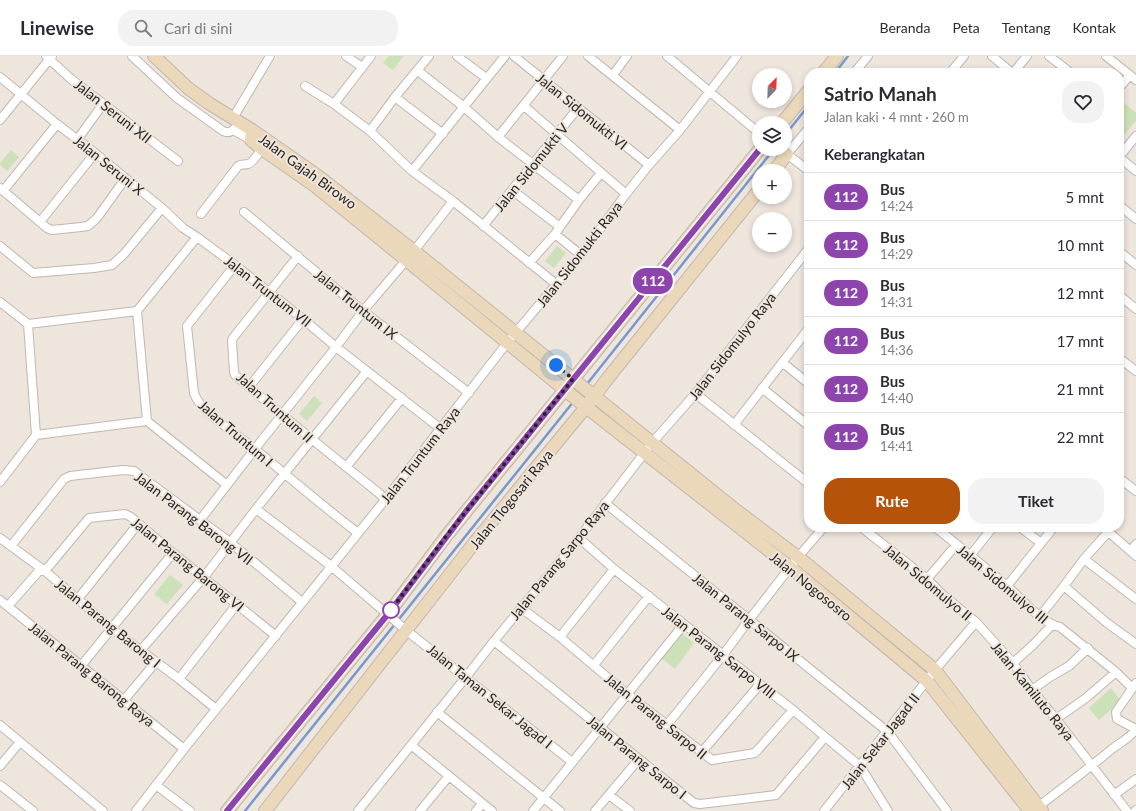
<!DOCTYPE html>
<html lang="id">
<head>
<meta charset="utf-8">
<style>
	body { margin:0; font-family:Lato,sans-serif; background:#f2f2f3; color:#2b2b33; height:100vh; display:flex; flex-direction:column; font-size:15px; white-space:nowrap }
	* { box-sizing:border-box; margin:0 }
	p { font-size:13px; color:#7c7c81 }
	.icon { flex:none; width:22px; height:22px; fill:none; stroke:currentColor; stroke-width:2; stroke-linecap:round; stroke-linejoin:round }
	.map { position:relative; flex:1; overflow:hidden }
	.side { position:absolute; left:804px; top:12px; width:320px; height:464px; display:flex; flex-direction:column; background:#fff; border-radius:16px; box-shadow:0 2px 6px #0003 }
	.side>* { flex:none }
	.badge { padding:0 8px; border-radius:13px; font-size:14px; line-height:26px }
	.needle { width:26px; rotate:23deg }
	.buttons { position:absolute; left:752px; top:12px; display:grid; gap:8px }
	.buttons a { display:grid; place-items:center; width:40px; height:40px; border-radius:50%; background:#fff; box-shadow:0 2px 6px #0003; font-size:20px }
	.you { position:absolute; width:20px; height:20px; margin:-10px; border:3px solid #fff; border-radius:50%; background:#1a73e8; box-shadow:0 0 0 6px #1a73e833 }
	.map>.badge { position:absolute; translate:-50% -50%; box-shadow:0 0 0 2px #fff }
	h2 { padding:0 20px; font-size:15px; line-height:36px }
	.round { display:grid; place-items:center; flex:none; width:42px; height:42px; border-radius:16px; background:#f2f2f3 }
	.overview { display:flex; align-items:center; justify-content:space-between; height:68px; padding:0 20px }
	h1 { font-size:19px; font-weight:700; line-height:30px }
	.primary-button { display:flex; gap:8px; margin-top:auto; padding:8px 20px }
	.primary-button a { flex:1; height:46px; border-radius:16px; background:#b45309; color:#fff; font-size:16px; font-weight:700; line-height:46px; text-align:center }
	.primary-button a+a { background:#f2f2f3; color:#2b2b33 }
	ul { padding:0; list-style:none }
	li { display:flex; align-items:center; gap:12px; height:48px; padding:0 20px; border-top:1px solid #e1e1e2 }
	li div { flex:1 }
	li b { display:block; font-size:15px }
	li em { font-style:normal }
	li .badge { min-width:44px; font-weight:700; text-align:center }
	header { display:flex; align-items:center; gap:24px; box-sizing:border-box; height:56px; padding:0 20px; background:#fff; border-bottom:1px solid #e1e1e2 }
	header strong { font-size:19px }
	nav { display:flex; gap:22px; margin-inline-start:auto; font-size:14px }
	.search { width:280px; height:36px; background:#f2f2f3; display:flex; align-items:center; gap:10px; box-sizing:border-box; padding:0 14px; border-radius:16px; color:#7c7c81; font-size:15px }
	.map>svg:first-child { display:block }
	.green { fill:#cce1b8 }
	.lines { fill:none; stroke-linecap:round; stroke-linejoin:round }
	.stream { stroke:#7799ce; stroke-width:2.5 }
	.street-casing { stroke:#c0b7b0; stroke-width:10 }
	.secondary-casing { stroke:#c0b7b0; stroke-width:14 }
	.street { stroke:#fff; stroke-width:8 }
	.secondary { stroke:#ebd8ba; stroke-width:12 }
	.line-casing { stroke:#fff; stroke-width:9 }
	.line { stroke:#8e44ad; stroke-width:6 }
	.walk { stroke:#272421; stroke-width:4; stroke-dasharray:0 7.2 }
	.stop-dot { fill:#fff; stroke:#8e44ad; stroke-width:2 }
	.labels { text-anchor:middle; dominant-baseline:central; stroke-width:4; stroke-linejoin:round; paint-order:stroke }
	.street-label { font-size:14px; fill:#272421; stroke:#eee5dd }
</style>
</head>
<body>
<header>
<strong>Linewise</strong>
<div class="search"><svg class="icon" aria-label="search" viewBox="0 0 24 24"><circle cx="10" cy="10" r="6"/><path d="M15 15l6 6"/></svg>Cari di sini</div>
<nav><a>Beranda</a><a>Peta</a><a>Tentang</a><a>Kontak</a></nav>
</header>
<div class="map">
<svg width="1136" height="755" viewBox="0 0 1136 755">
	<rect width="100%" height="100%" fill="#eee5dd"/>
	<!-- green -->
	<path class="green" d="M389,0H404L393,14L383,7Z
		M1119,42L1136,57V65L1122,81L1119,79Z
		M11,94L19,101L7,115L0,109V107Z
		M557,190L566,197L554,212L545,205Z
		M314,340L322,347L307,365L299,358Z
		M170,519L183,529L167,548L154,538Z
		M680,576L694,587L675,613L660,601Z
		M1111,632L1121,645L1099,664L1089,652Z"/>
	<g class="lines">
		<!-- stream -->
		<path class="stream" d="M835,17L848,0
			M785,79L809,49
			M587,328L774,93
			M245,755L574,345"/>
		<defs>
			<path id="street" d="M46,0L71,23L178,105
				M132,0L177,42L223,75C231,79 235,72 240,67
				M346,0L362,11
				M457,0L486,22
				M514,0L649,109
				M588,0L680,74
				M667,0L759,77
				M992,0L1012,17
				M1049,0L1071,17
				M1106,0L1136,24
				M418,15L464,51L498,81L579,144
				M854,17L868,0
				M950,17L964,0
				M1013,17L1027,0
				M613,19L627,0
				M0,21L57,68L95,97L162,152L183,172L197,181L235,209L303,263L336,291L441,373
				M305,30L334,48L370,75L412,115L453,145L556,228
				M1119,32L1130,19
				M395,41L443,78
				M334,48L371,0
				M524,50L626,138
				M233,62L270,0
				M0,64L52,0
				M809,72L787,98L809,115
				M233,74L251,84
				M370,75L395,41L429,0
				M498,81L563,0
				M77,84L103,48
				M1119,101L1136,80
				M1119,101L1136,115
				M412,115L505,0
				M0,132L47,172L52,174L81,171L88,170L97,162L125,123
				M512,134L560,171
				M3,135L57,68
				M1119,149L1136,163
				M244,156L363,255L469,337
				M201,158L238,110C242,108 243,109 248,108C253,107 258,97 262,93
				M40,166L95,97
				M483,170L578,52
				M555,178L581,199
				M0,190L33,217L94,212L112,209L124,198L162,152
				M1119,195L1136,209
				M298,200L233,282L232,285L234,316L235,319C282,360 331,399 380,438L385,444
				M529,207L555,178L579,144L601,117
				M235,209L187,270L194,337C200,356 236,377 251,390C287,419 321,449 358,477
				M1119,239L1136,253
				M0,246L28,268
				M137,255L147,365L36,379L28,268Z
				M137,255L197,181
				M1119,302L1136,315
				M783,307L809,328
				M249,331L303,263
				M762,332L809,370
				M696,337L701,342L809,428
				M147,365L227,429
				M734,369L809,272
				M346,411L402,342
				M1119,422L1136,435
				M0,426L36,379
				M605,447L888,676L947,755
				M256,453L331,510L407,575L572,706
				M200,464L258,389L336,291L363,255L414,195L453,145
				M861,471L927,523L942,538L976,566L1013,607L1032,634L1056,663L1127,755
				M935,471C959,490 983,510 1007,530C1022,543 1041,567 1060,571L1116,616L1132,632
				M1020,471L1041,487
				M1103,471L1136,500
				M0,482L45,515L111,572L179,623L216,653
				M579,482L614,513L793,654L860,710L888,755
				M11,490L64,423L70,420L123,414L134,415L231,487L302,546
				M1130,495L1136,488
				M970,500L993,471
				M1084,503L1136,543
				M927,523L951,495L958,489
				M1007,530L1054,471
				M1064,530L1107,567L1136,588
				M0,544L184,693
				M77,544L138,468
				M8,550L39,515H45L89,462L125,458L131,461L173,497L276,580
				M521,552L560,581L627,638L712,704L755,697L793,654
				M1040,560L1064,530L1084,503L1109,475
				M560,581L614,513
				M494,585L639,703L694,747L700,748L776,739L825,681
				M141,594L204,521L256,453L367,315
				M1013,607L1033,589L1052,569
				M594,609L649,540
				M81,610L173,497
				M179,623L237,548
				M1136,627L1116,656L1117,663L1136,673
				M1032,634L1050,621L1069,610L1088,592
				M124,644L156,606
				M437,656L560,755
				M1056,663L1086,642L1116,616
				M0,669L103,755
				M667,669L723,599L749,564L798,501L824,471
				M411,689L492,755
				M701,697L760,628
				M0,710L20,686
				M0,729L33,755
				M156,729L190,755
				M609,739L630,755
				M1114,739L1136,723
				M1039,750C1064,731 1088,713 1112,693C1122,685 1128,684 1136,673
				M136,755L184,693L385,444L507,287L581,199L626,138L649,109L680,74L737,0
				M358,755L466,621L494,585L579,482L652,387L696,337L809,192
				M420,755L449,720
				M476,755L482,748
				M533,755L684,568
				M595,755L639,703
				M824,755L935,614L976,566
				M1135,755L1136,754"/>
			<path id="secondary" d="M154,0L189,33L210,48L252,74L318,120L414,195L732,451L798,501L935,614L1042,755
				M823,17L837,0
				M782,67L809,34
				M252,74L251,84L262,93L315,130L378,181L581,347L790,511L927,625L1030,755
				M774,115L787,98L779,93
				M227,755L388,558L447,479L760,93
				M265,755L475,486L586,351L608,322L759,134"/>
		</defs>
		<!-- street casing -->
		<use href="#street" class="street-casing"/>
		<!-- secondary casing -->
		<use href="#secondary" class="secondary-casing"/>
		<!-- street -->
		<use href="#street" class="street"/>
		<!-- secondary -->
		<use href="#secondary" class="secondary"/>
	</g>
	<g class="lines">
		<defs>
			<path id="line" d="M227,755L388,558L467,454L760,93"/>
		</defs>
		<!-- line casing -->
		<use href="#line" class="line-casing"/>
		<!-- line -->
		<use href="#line" class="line"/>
		<!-- walk -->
		<path class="walk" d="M391,554L388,558L447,479L573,323L556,309"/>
	</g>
	<!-- markers -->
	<circle class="stop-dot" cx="391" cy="554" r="8"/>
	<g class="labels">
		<!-- street labels -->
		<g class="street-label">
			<text transform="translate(113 55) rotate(38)">Jalan Seruni XII</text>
			<text transform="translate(582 55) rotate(39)">Jalan Sidomukti VI</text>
			<text transform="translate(109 109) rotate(39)">Jalan Seruni X</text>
			<text transform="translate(531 111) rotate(-51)">Jalan Sidomukti V</text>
			<text transform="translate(308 115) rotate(36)">Jalan Gajah Birowo</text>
			<text transform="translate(579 198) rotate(-52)">Jalan Sidomukti Raya</text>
			<text transform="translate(268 235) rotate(38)">Jalan Truntum VII</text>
			<text transform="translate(356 248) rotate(39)">Jalan Truntum IX</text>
			<text transform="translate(732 290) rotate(-52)">Jalan Sidomulyo Raya</text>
			<text transform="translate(275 351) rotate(42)">Jalan Truntum II</text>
			<text transform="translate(236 377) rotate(41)">Jalan Truntum I</text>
			<text transform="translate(420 399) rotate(-52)">Jalan Truntum Raya</text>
			<text transform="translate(511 443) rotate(-51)">Jalan Tlogosari Raya</text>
			<text transform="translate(194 462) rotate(37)">Jalan Parang Barong VII</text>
			<text transform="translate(559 504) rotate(-51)">Jalan Parang Sarpo Raya</text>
			<text transform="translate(188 508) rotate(39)">Jalan Parang Barong VI</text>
			<text transform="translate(928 526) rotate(40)">Jalan Sidomulyo II</text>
			<text transform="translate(1003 528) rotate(40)">Jalan Sidomulyo III</text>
			<text transform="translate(811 530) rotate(39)">Jalan Nogososro</text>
			<text transform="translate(746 561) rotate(39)">Jalan Parang Sarpo IX</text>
			<text transform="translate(108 567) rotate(39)">Jalan Parang Barong I</text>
			<text transform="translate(719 596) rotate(38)">Jalan Parang Sarpo VIII</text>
			<text transform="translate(92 618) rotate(39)">Jalan Parang Barong Raya</text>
			<text transform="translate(1033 635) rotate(51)">Jalan Kamiluto Raya</text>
			<text transform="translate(490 640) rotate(39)">Jalan Taman Sekar Jagad I</text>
			<text transform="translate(656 660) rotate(39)">Jalan Parang Sarpo II</text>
			<text transform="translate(880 685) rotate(-52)">Jalan Sekar Jagad II</text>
			<text transform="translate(637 701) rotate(39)">Jalan Parang Sarpo I</text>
		</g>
	</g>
</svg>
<div class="buttons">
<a><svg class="needle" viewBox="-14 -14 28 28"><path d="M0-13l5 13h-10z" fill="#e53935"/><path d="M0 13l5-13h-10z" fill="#7c7c81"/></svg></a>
<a><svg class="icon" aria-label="layers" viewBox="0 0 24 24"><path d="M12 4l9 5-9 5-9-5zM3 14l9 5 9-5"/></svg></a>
<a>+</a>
<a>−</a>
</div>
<div class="you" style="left:556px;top:309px"></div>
<b class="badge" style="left:653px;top:225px;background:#8e44ad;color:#fff">112</b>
<section class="side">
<div class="overview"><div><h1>Satrio Manah</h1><p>Jalan kaki · 4 mnt · 260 m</p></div><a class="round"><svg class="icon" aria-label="heart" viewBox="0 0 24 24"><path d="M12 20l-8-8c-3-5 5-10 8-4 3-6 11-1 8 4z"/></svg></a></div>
<h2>Keberangkatan</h2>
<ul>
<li><span class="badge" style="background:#8e44ad;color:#fff">112</span><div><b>Bus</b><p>14:24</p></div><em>5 mnt</em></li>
<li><span class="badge" style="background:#8e44ad;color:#fff">112</span><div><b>Bus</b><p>14:29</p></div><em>10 mnt</em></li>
<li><span class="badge" style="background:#8e44ad;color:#fff">112</span><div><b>Bus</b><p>14:31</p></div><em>12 mnt</em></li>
<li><span class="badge" style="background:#8e44ad;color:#fff">112</span><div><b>Bus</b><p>14:36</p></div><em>17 mnt</em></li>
<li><span class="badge" style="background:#8e44ad;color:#fff">112</span><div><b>Bus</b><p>14:40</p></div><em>21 mnt</em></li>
<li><span class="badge" style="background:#8e44ad;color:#fff">112</span><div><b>Bus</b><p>14:41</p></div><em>22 mnt</em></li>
</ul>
<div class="primary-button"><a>Rute</a><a>Tiket</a></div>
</section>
</div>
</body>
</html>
